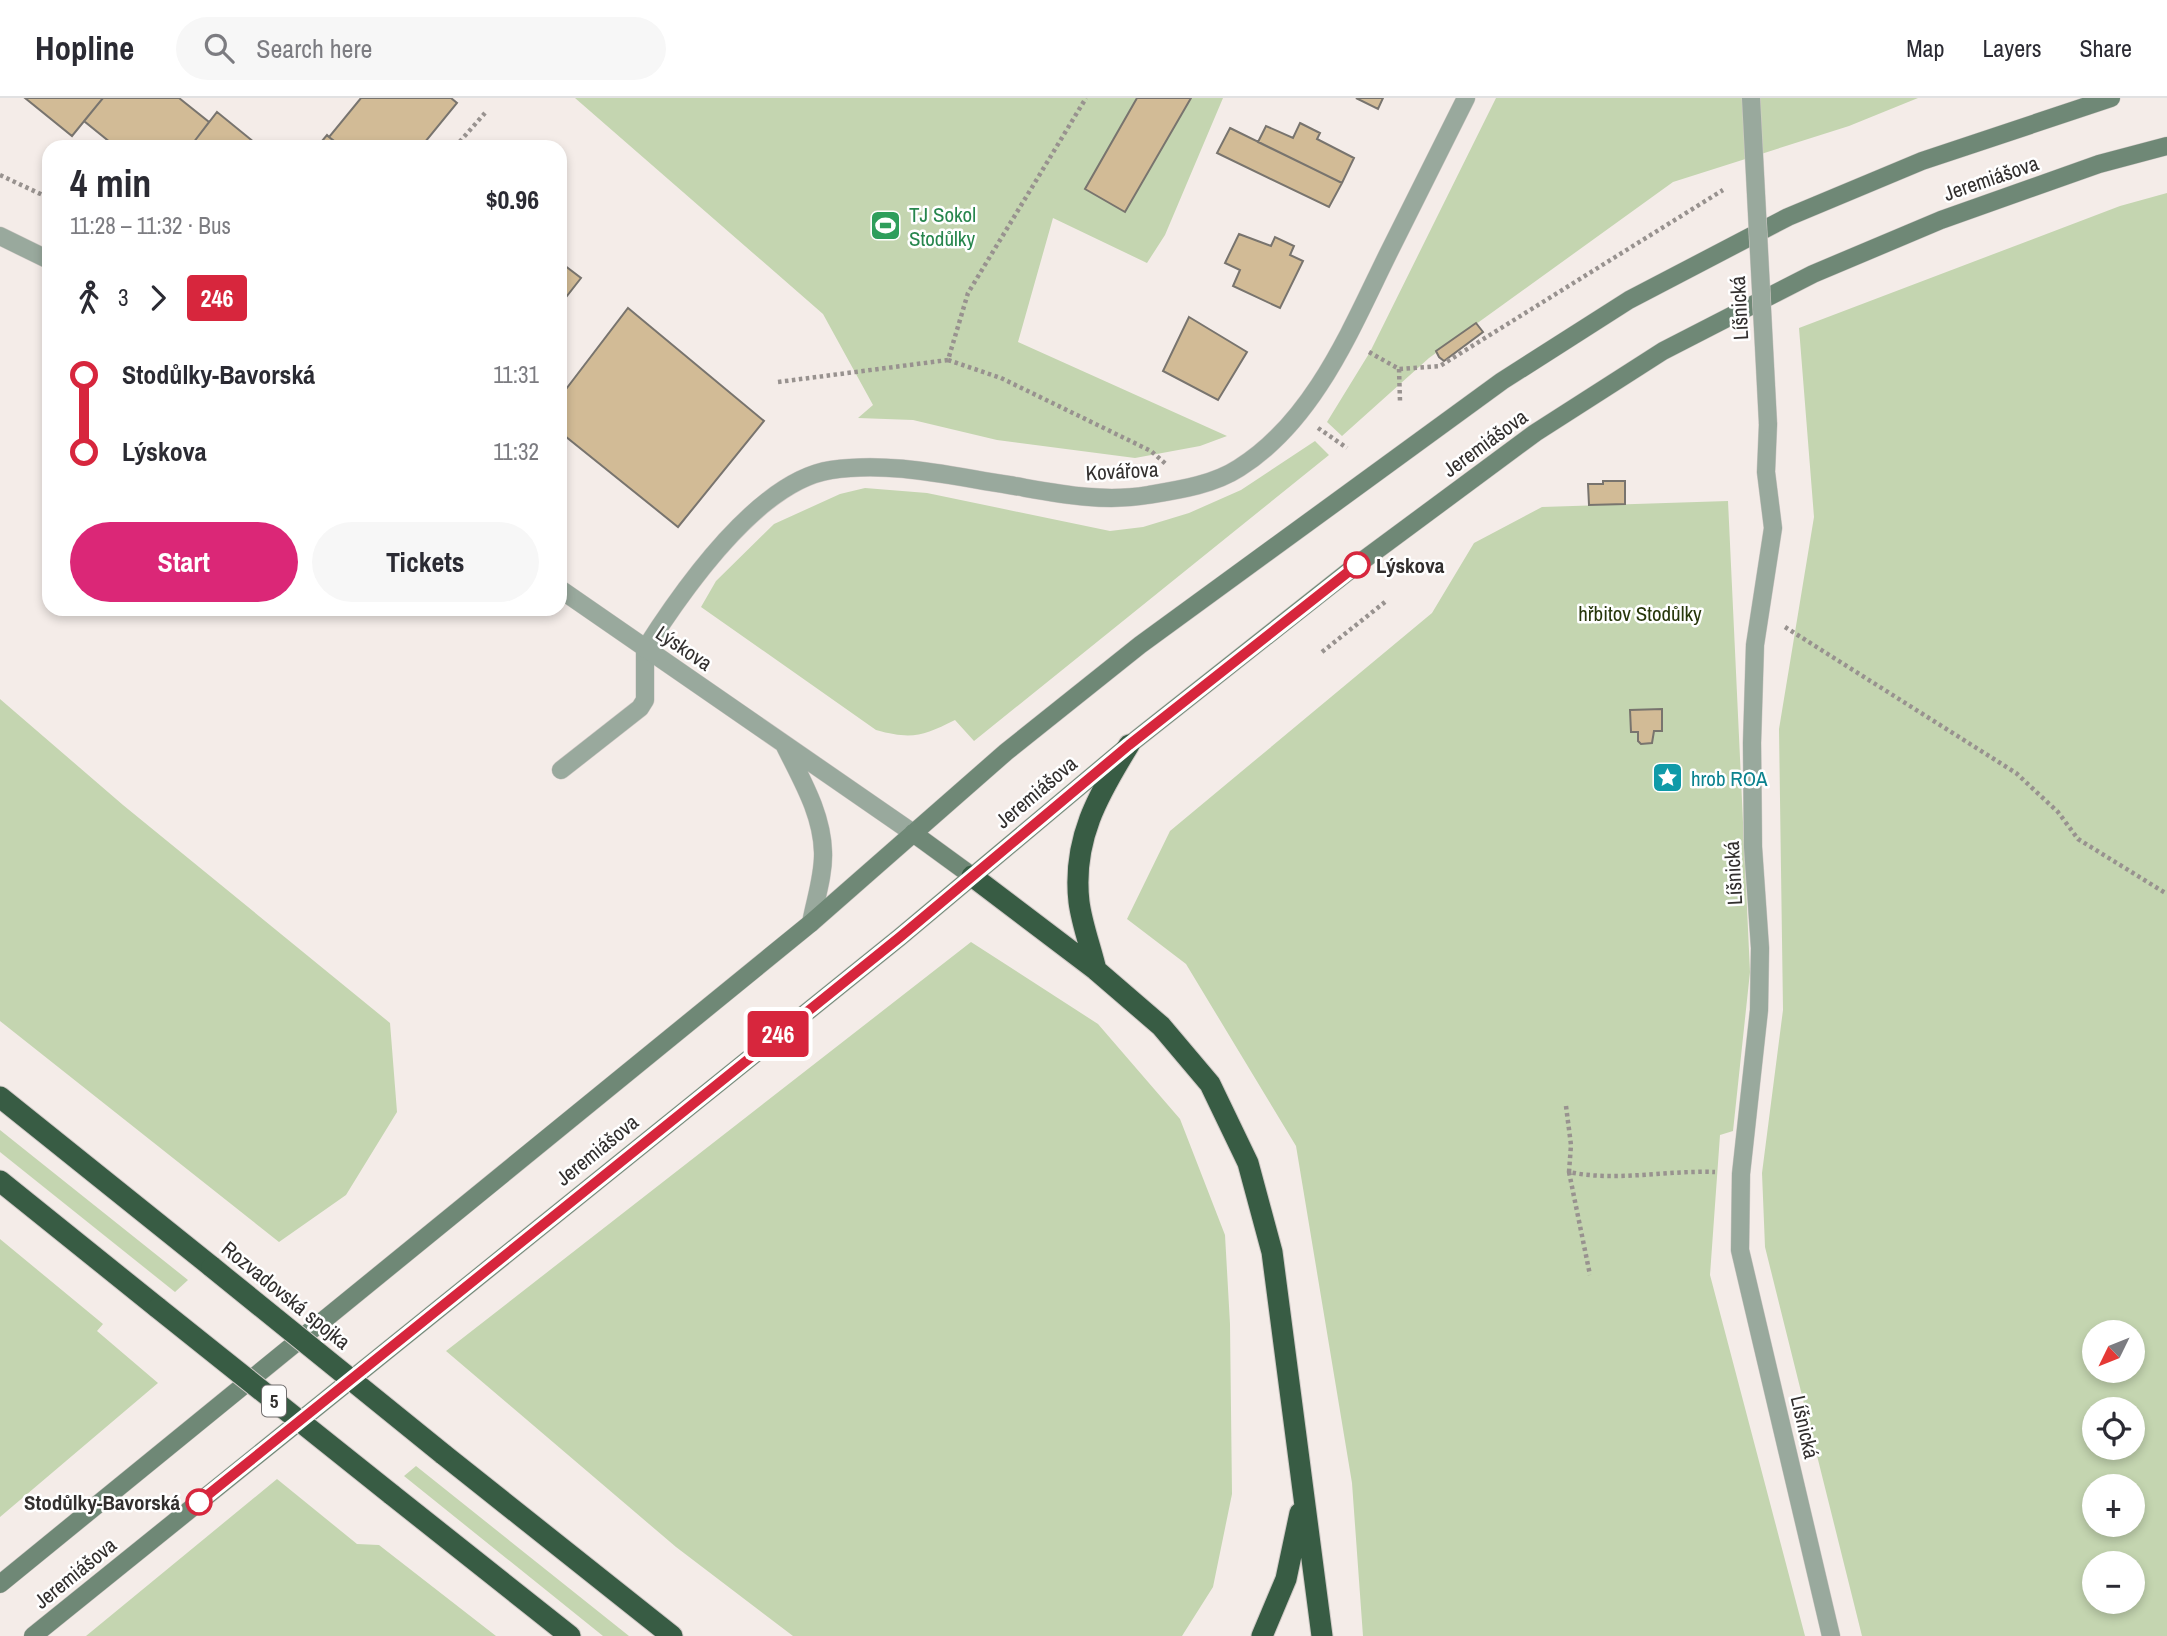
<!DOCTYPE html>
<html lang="en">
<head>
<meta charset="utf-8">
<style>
	body { margin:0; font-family:"Archivo Narrow",sans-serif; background:#f7f7f7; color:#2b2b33; height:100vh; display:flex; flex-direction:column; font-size:26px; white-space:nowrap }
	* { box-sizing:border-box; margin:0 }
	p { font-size:23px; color:#7c7c81 }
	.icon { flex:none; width:38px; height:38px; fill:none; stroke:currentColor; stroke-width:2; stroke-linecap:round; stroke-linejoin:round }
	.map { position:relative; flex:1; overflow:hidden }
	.sheet { position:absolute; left:42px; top:42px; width:525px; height:476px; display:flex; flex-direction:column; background:#fff; border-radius:21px; box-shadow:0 4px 10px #0003 }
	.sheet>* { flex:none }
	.badge { padding:0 14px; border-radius:5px; font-size:24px; line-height:46px }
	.needle { width:46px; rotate:227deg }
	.controls { position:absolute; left:2082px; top:1222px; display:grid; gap:14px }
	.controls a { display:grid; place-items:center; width:63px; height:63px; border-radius:50%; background:#fff; box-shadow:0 4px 10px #0003; font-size:35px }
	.map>.badge { position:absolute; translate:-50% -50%; box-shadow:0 0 0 4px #fff }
	.legs { display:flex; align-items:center; gap:10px; height:77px; padding:0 28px; font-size:23px }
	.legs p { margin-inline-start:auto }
	.headline { display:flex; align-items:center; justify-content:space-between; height:119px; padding:0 28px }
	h1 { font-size:38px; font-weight:700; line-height:52px }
	.cta { display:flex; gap:14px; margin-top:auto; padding:14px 28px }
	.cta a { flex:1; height:80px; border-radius:42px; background:#db2777; color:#fff; font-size:28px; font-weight:700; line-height:80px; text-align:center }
	.cta a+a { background:#f7f7f7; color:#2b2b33 }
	ul { padding:0 28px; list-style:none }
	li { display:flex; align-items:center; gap:24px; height:77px; font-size:26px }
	li i { display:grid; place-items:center; width:10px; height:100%; margin:0 9px; background:currentColor }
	li i::after { content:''; width:18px; height:18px; margin:-9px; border:5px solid; border-radius:50%; background:#fff }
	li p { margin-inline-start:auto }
	li:first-child i { background:linear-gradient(#0000 50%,currentColor 0) }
	li:last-child i { background:linear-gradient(currentColor 50%,#0000 0) }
	header { display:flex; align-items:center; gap:42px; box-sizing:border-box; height:98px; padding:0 35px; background:#fff; border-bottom:2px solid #e1e1e2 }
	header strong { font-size:33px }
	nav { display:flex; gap:38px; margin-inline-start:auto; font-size:24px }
	.search { width:490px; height:63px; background:#f7f7f7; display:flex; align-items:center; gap:18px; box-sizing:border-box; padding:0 24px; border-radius:38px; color:#7c7c81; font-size:26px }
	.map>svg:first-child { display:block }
	.green { fill:#c4d5b0; fill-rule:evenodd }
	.building { fill:#d2bb96; stroke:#78746e; stroke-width:2 }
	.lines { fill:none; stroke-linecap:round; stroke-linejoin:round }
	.lane-casing { stroke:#d1cac7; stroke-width:19 }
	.street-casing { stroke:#d1cac7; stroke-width:19 }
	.secondary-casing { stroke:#d1cac7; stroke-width:19 }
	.highway-casing { stroke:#d1cac7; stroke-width:23 }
	.path { stroke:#98928f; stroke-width:4.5; stroke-dasharray:3.5 3.5; stroke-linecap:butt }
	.lane { stroke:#99a99d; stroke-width:18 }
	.street { stroke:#99a99d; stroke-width:18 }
	.secondary { stroke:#6f8876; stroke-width:18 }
	.highway { stroke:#385c44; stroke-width:21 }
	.street-bridge-casing { stroke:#d1cac7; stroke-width:19; stroke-linecap:butt }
	.highway-bridge-casing { stroke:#d1cac7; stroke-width:23; stroke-linecap:butt }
	.street-bridge { stroke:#99a99d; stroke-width:18 }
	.highway-bridge { stroke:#385c44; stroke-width:21 }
	.line-1-casing { stroke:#fff; stroke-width:16 }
	.line-1 { stroke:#d7263d; stroke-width:10 }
	.stop-1-dot { fill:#fff; stroke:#d7263d; stroke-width:3.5 }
	.labels { text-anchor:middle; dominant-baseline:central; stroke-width:5; stroke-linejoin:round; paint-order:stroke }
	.shield { fill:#fff; stroke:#706d6d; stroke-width:2 }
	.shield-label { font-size:19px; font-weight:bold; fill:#322f2e }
	.street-label { font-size:21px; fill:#322f2e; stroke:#fff }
	.leisure-label { font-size:21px; fill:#27864d; stroke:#fff; text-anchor:start }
	.stop-label { font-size:21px; font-weight:bold; fill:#322f2e; stroke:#fff; text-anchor:start }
	.park-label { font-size:21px; fill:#27370b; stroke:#fff }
	.culture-label { font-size:21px; fill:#0d838f; stroke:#fff; text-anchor:start }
</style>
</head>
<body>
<header>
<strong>Hopline</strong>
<div class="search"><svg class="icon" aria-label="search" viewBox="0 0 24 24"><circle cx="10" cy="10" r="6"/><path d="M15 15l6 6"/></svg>Search here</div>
<nav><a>Map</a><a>Layers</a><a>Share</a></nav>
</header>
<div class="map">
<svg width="2167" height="1538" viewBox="0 0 2167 1538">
	<rect width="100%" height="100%" fill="#f4ece8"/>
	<!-- green -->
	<path class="green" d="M575,0H1223L1165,137L1147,165L1053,120L1018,244L1227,338L1200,348L1135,360L997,342L913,322L858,320L873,307L823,216Z
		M1496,0H1918L1849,28L1673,84L1429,260L1342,338L1327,324L1370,254Z
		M2167,95V1538H1862L1765,1149L1762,1075L1783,912L1779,631L1814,419L1799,230L2120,108ZM2095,1234H2133V1272H2095ZM2095,1311H2133V1349H2095ZM2095,1388H2133V1426H2095ZM2095,1465H2133V1503H2095Z
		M1315,343L1329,357L974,643L955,622C923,638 912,642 876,632L701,509L716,483L774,426L840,396L865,390L927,395L1110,433L1143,429L1189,415L1241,392Z
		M1728,403L1750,874L1733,1033L1720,1037L1710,1177L1805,1538H1363L1352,1385L1296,1048L1186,866L1127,821L1170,733L1432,515L1474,445L1542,409ZM1661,611L1662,633H1654L1652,645H1641L1638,634L1631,633V612Z
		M0,601L123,707L390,925L397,1014L346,1097L279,1144L0,923Z
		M971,844L1098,926L1180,1021L1225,1137L1230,1226L1232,1396L1213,1489L1182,1538H793L676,1449L446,1253Z
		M0,1032L188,1182L175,1194L0,1054Z
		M0,1141L103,1226L97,1233L158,1285L0,1419Z
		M416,1368L629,1538H603L404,1378Z
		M277,1381L357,1446L379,1447L496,1538H86Z"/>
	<!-- building -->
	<path class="building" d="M25,0H103L72,38Z
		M103,0H179L209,24L190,49H116L84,23Z
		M361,0H451L457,5L421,49H342L329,39Z
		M1137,0H1191L1125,114L1085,91Z
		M1356,0H1383L1378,11Z
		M217,14L260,49H190Z
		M1300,25L1320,35L1317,41L1354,60L1342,85L1258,44L1266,28L1293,40Z
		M1230,30L1342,85L1329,109L1217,55Z
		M327,37L329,39L342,49H317Z
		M1239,136L1271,148L1275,139L1294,148L1290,157L1303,163L1280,210L1233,188L1240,172L1225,165Z
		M560,164L581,180L563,203L560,200Z
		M628,210L764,323L678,429L560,334V299Z
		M1189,219L1247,254L1218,302L1163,273Z
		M1476,225L1483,234L1444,263L1439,259L1436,253Z
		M1603,383H1625V406L1589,407L1588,386H1603Z
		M1662,611V633H1654L1652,645L1641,646L1638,643V634H1631L1630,612Z"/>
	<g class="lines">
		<defs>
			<path id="lane" d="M561,672L640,610L645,602V551"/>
			<path id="street" d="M0,138L49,162
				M1768,326L1766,374L1773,430L1755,547L1752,645L1753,749L1760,850L1759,912L1741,1076L1740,1152L1831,1538
				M560,491L913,735
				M645,551C682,493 758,383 831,372C891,363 950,378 1009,387C1056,395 1101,405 1148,397C1178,392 1213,387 1239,370C1314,323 1351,231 1388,156C1414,104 1440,52 1466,0
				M784,646C801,681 822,715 823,754C824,777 815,803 811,825"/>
			<path id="secondary" d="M913,735L972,778
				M0,1486L811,825L1006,654L1140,547L1502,283L1629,202L1788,119L1922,63L2111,0
				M33,1538L900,839L1129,647L1354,469L1535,335L1663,253L1813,176L1941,122L2099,66L2167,48"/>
			<path id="highway" d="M972,778L1096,872L1161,928L1210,986L1248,1065L1272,1154L1322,1538
				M1096,872C1091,850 1082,827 1079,804C1072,742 1098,697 1129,647
				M0,999L212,1169
				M0,1083L158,1210
				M443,1356L672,1538
				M391,1396L570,1538
				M1262,1538L1286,1481L1300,1415"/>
		</defs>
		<!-- lane casing -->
		<use href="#lane" class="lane-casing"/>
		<!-- street casing -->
		<use href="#street" class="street-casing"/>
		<!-- secondary casing -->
		<use href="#secondary" class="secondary-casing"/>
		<!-- highway casing -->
		<use href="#highway" class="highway-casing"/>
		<!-- path -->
		<path class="path" d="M455,49L485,15
			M0,77L49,100
			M1369,254L1399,271L1440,268L1723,92
			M948,262L1001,280L1151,353L1167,367
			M1399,271L1400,303
			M778,284L948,262L968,195L1086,0
			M1318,330L1347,350
			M1785,529L2016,675L2058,714L2078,741L2167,796
			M1322,554L1385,504
			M1566,1008L1571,1047L1569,1074C1615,1084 1668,1072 1715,1074
			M1569,1074L1590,1177"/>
		<!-- lane -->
		<use href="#lane" class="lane"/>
		<!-- street -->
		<use href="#street" class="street"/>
		<!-- secondary -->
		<use href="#secondary" class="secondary"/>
		<!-- highway -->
		<use href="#highway" class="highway"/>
		<defs>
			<path id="street-bridge" d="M1751,0L1768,326"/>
			<path id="highway-bridge" d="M212,1169L443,1356
				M158,1210L391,1396"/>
		</defs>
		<!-- street-bridge casing -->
		<use href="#street-bridge" class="street-bridge-casing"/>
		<!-- highway-bridge casing -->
		<use href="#highway-bridge" class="highway-bridge-casing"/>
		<!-- street-bridge -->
		<use href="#street-bridge" class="street-bridge"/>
		<!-- highway-bridge -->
		<use href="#highway-bridge" class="highway-bridge"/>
	</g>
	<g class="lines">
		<defs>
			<path id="line-1" d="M199,1404L900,839L1129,647L1357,467"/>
		</defs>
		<!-- line-1 casing -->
		<use href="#line-1" class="line-1-casing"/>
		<!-- line-1 -->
		<use href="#line-1" class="line-1"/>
	</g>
	<!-- icons -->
	<defs>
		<symbol id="stadium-square" viewBox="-11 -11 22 22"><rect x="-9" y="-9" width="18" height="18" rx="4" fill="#2e9e5b" stroke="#fff"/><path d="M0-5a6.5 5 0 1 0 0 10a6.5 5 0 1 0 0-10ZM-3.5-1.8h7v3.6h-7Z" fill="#fff"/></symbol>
		<symbol id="sight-square" viewBox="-11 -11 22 22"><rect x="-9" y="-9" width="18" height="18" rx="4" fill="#0f9aa8" stroke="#fff"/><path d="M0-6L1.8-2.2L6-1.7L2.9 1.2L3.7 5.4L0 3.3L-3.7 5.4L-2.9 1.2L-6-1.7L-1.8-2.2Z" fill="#fff"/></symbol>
	</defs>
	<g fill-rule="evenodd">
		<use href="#stadium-square" x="868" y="110" width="35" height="35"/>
		<use href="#sight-square" x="1650" y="662" width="35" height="35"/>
	</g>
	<!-- markers -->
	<g class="stop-1-dot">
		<circle cx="1357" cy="467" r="12"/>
		<circle cx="199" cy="1404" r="12"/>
	</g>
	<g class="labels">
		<!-- shield labels -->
		<rect class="shield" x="262" y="1287.5" width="24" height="31" rx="5"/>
		<g class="shield-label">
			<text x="274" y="1303">5</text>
		</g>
		<!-- street labels -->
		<g class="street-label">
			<text transform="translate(1991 80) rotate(-19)">Jeremiášova</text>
			<text transform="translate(1739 210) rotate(-93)">Líšnická</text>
			<text transform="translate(1485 345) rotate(-36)">Jeremiášova</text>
			<text transform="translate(1122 373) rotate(-3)">Kovářova</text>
			<text transform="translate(684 550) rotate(34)">Lýskova</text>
			<text transform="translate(1036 694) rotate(-40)">Jeremiášova</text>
			<text transform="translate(1733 775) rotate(-93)">Líšnická</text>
			<text transform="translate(597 1052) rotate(-39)">Jeremiášova</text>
			<text transform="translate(286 1197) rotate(39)">Rozvadovská spojka</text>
			<text transform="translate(1805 1329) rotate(77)">Líšnická</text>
			<text transform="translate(75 1475) rotate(-39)">Jeremiášova</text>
		</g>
		<!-- leisure labels -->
		<g class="leisure-label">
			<text x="909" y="116">TJ Sokol<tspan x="909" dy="24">Stodůlky</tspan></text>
		</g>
		<!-- stop labels -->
		<g class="stop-label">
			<text x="1376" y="467">Lýskova</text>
			<text x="180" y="1404" text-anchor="end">Stodůlky-Bavorská</text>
		</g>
		<!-- park labels -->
		<g class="park-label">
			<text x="1640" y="515">hřbitov Stodůlky</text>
		</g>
		<!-- culture labels -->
		<g class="culture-label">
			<text x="1691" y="680">hrob ROA</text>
		</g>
	</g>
</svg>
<div class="controls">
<a><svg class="needle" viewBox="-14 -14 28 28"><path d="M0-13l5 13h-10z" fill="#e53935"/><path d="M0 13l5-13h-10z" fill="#7c7c81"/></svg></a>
<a><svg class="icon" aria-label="locate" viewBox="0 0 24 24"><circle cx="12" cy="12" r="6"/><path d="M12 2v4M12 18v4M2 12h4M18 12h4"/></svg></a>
<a>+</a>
<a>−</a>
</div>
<b class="badge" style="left:778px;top:936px;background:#d7263d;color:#fff">246</b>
<section class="sheet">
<div class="headline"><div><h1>4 min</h1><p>11:28 – 11:32 · Bus</p></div><b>$0.96</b></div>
<div class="legs"><svg class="icon" aria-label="walk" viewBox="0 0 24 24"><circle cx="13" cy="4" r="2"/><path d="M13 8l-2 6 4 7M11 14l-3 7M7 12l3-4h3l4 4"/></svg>3<svg class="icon" aria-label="forward" viewBox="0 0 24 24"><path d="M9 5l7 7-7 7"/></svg><b class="badge" style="background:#d7263d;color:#fff">246</b></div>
<ul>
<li><i style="color:#d7263d"></i><b>Stodůlky-Bavorská</b><p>11:31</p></li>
<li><i style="color:#d7263d"></i><b>Lýskova</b><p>11:32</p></li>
</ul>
<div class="cta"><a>Start</a><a>Tickets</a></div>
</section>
</div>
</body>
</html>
